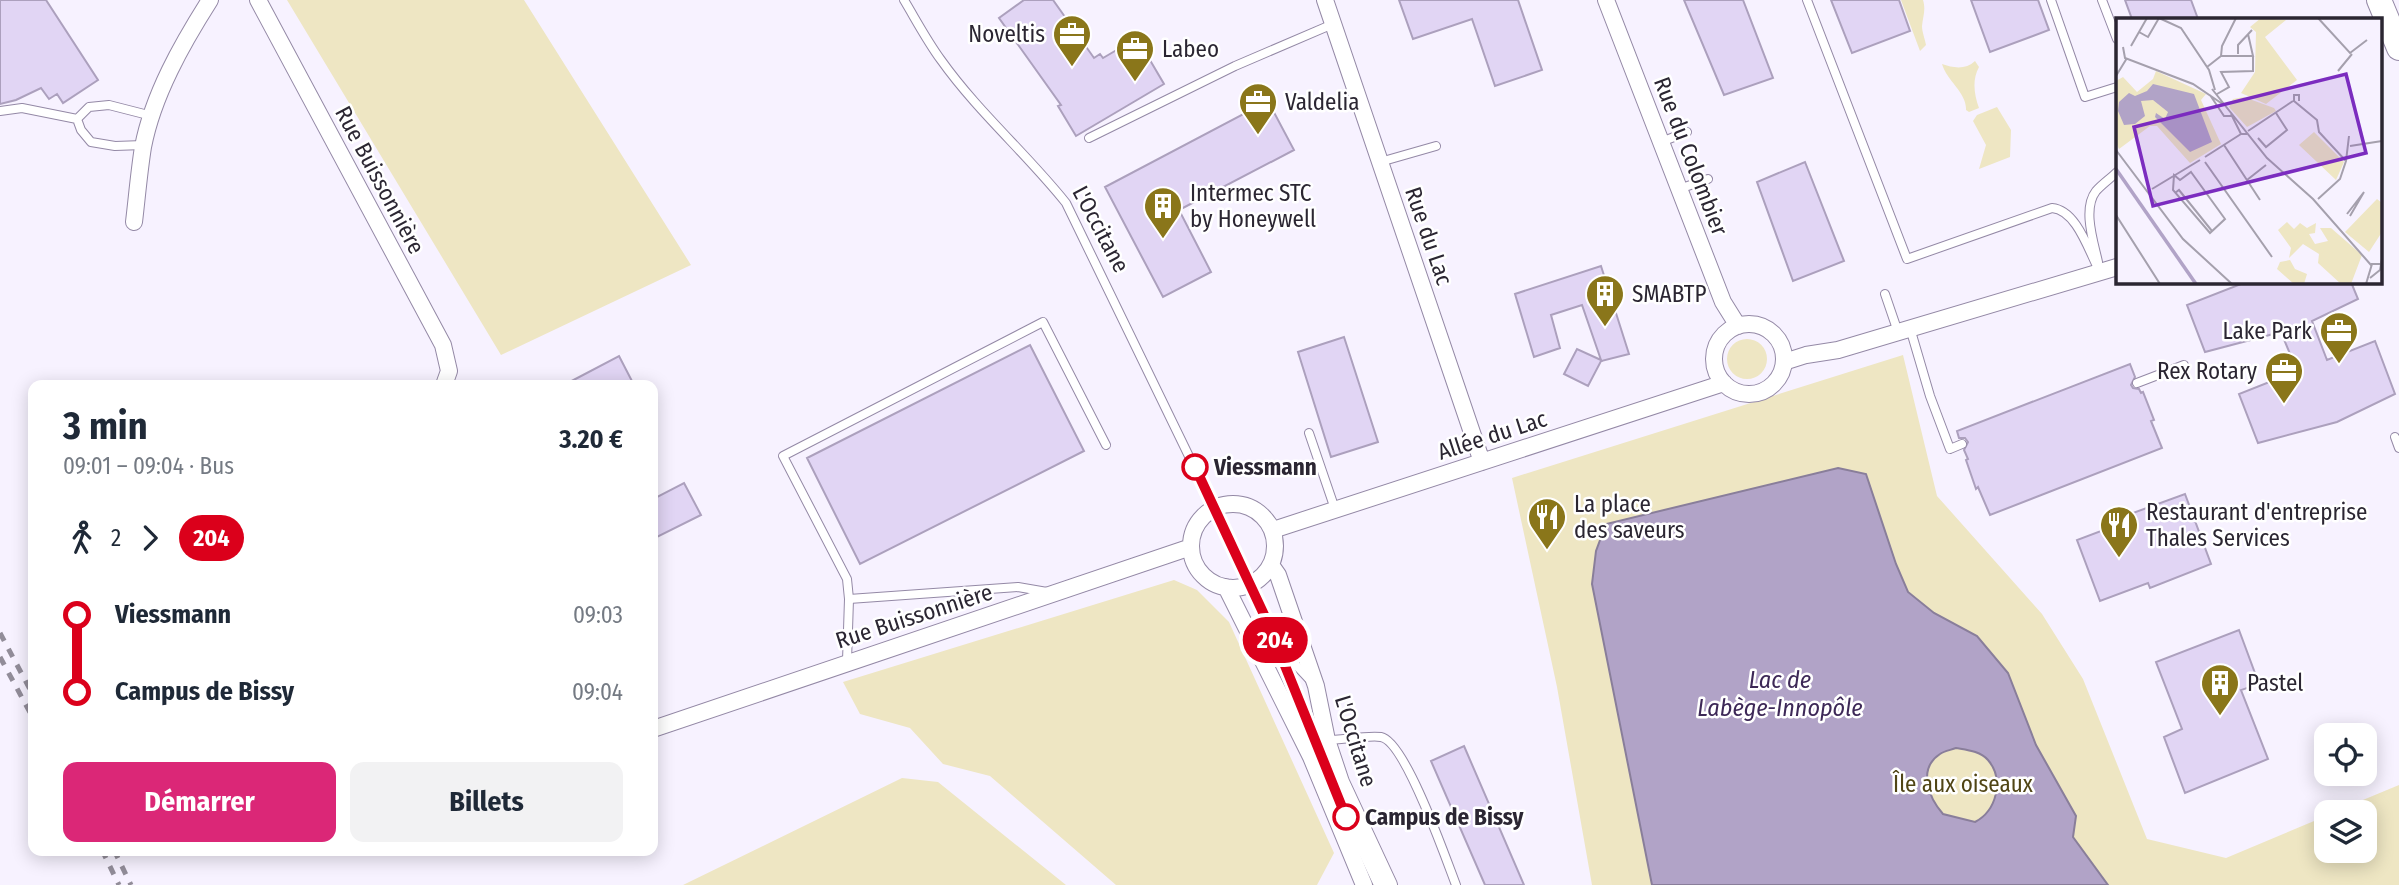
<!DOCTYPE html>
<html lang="fr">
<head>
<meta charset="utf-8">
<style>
	body { margin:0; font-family:"Fira Sans Condensed",sans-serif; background:#f2f2f3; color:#1f2937; height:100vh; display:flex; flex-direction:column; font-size:26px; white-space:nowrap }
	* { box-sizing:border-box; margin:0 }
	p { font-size:23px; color:#747a83 }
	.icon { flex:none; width:38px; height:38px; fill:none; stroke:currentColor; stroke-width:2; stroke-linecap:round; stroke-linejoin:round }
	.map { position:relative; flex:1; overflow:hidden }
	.drawer { position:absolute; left:28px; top:380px; width:630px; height:476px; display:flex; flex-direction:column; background:#fff; border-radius:14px; box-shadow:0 4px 18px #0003 }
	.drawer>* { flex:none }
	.badge { padding:0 14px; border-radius:23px; font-size:24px; line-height:46px }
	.tools { position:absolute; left:2314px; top:723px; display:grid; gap:14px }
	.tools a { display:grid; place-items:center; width:63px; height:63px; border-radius:14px; background:#fff; box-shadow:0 4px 18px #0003; font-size:35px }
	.map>.badge { position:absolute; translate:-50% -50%; box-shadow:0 0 0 4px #fff }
	.legs { display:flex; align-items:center; gap:10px; height:77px; padding:0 35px; font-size:23px }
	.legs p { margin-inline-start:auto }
	.head { display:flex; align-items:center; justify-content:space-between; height:119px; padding:0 35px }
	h1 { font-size:38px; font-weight:700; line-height:52px }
	.button { display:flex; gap:14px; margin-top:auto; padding:14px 35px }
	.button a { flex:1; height:80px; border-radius:14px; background:#db2777; color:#fff; font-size:28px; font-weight:700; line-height:80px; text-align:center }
	.button a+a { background:#f2f2f3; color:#1f2937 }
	ul { padding:0 35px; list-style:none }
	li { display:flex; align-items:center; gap:24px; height:77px; font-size:26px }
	li i { display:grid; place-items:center; width:10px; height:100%; margin:0 9px; background:currentColor }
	li i::after { content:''; width:18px; height:18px; margin:-9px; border:5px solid; border-radius:50%; background:#fff }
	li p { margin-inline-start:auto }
	li:first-child i { background:linear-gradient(#0000 50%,currentColor 0) }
	li:last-child i { background:linear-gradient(currentColor 50%,#0000 0) }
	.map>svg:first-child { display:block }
	.green { fill:#eee6c3 }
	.water { fill:#b1a3c7; stroke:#897e9a; stroke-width:2; fill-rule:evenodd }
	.building { fill:#e1d5f4; stroke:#aca0bd; stroke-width:2 }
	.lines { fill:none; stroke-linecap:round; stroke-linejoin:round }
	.lane-casing { stroke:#9489a6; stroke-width:10 }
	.street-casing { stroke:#9489a6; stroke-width:18 }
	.primary-casing { stroke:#9489a6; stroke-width:26 }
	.lane { stroke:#fff; stroke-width:8 }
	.street { stroke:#fff; stroke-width:16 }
	.primary { stroke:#fff; stroke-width:24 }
	.rail { stroke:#928d99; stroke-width:5; stroke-dasharray:9 9; stroke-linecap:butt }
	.line-1-casing { stroke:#fff; stroke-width:16 }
	.line-1 { stroke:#db001b; stroke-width:10 }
	.stop-1-dot { fill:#fff; stroke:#db001b; stroke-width:3.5 }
	.labels { text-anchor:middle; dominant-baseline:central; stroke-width:5; stroke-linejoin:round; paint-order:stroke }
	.poi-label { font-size:23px; fill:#2b2632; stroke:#fff; text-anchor:start }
	.street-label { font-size:23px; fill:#2b2632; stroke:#fff }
	.stop-label { font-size:23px; font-weight:bold; fill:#2b2632; stroke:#fff; text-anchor:start }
	.park-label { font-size:23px; fill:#504515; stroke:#fff }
	.water-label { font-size:24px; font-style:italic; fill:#3d2857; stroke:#fff }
	.inset-river { fill:none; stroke:#b1a3c7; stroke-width:3.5 }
	.inset-road { fill:none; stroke:#a5a0ad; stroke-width:2 }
	.view { fill:#7b2cbf; fill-opacity:0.15; stroke:#7b2cbf; stroke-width:3.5 }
	.inset-edge { fill:none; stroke:#2b2632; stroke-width:3.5 }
</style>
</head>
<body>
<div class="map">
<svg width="2399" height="885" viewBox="0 0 2399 885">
	<rect width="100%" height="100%" fill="#f7f2ff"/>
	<!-- green -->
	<path class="green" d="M287,0H524L691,265L501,355Z
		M1901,0H1923C1926,10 1923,16 1922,26C1922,32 1925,39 1926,45L1920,51Z
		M1975,61L1979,67C1972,80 1974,94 1979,108L1969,112L1966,110C1967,93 1947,81 1942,64C1953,68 1966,70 1975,61Z
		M1997,107L2011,130L2010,157L1979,169L1986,145L1973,121L1977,115Z
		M1727 359a20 20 0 1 1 40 0a20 20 0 1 1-40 0Z
		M1903,355L1937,496L2042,614L2083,679L2147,839L2226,858L2326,816V850H2364V812H2334L2399,785V885H1592L1557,687L1512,478Z
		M1174,580L1197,590L1229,622L1334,853L1317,885H1116L990,776L943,764L910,728L860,714L843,682Z
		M902,778L938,782L1066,885H683Z"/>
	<!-- water -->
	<path class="water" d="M1838,468L1866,474L1896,564L1908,592L1934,613L1977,636L2008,673L2036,745L2076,816L2073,837L2108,885H1652L1592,584L1596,551L1606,524ZM1956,748C1967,750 1980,751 1988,760C2005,780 1996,811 1975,822L1943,814C1929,798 1917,769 1940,754C1944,751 1951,750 1956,748Z"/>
	<!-- building -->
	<path class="building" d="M0,0H46L98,80L63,103L57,94L49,99L41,88L16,100L0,104Z
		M1024,0H1053L1094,58L1100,54L1103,58L1137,38L1164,84L1076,136L1058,106L1061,105L999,18Z
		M1399,0H1518L1542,70L1495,86L1472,19L1413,39Z
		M1684,0H1743L1773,78L1724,95Z
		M1831,0H1899L1910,31L1852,53Z
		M1971,0H2038L2049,30L1990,52Z
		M2125,0H2191L2198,19H2132Z
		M1268,101L1294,150L1179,210L1211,272L1163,297L1105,187Z
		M1805,162L1844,261L1793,281L1757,182Z
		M1601,266L1629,354L1601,361L1588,386L1564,374L1577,349L1601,360L1582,305L1551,315L1560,348L1534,357L1515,294Z
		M2246,282H2351L2358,299L2312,321L2327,360L2375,341L2395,394L2337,422L2258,443L2239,394L2297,371L2281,332L2205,352L2187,305Z
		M1344,337L1378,442L1331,457L1298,352Z
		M1030,345L1084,451L860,564L807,458Z
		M619,356L634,385H564Z
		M2130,364L2135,377L2131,385L2133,388L2139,389L2141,393L2143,392L2154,420L2151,421L2162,448L1990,515L1978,487L1976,489L1966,460L1968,459L1964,450L1968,442L1965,438H1959L1957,431Z
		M684,483L701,515L653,539V499Z
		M2185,494L2211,564L2150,588L2148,583L2100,601L2077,540L2125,522L2122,517Z
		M2239,630L2259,684L2241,690L2268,759L2185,793L2164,737L2182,729L2156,662Z
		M1464,746L1524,885H1485L1431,761Z"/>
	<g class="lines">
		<defs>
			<path id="lane" d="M904,0C916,20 927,41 941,60C978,112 1027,154 1066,203L1251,584L1346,817L1378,885
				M1807,0L1907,259L2052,208C2077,210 2089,252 2100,272
				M2051,0L2085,97L2117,87
				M2102,0L2117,39
				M0,111L22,108L77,119L89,107L109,105L152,116
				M77,119L81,130L91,142L115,146L143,145
				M1089,138L1235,66L1333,24
				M1661,142L1687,132
				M1380,162L1436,146
				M1679,189L1708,179
				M2098,262C2094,243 2082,209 2096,191C2102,184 2111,178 2117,172
				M1885,294L1898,332
				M1910,328L1930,396L1950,449L1962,444
				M2137,383L2184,365
				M1309,433L1335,509
				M2395,437L2399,448
				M849,599L1018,587L1047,592
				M1282,650L1309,679
				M847,661L849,599L847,579L783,456L1043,322L1106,445
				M1327,740C1341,740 1369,735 1381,737C1405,741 1446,859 1456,885"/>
			<path id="street" d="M258,0L443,345L449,371L444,385
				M1325,0L1482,462
				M1606,0L1723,302L1738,326
				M134,222C137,197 139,172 143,147C153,95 182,44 210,0
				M1714 359a35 35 0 1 1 70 0a35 35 0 1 1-70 0Z
				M1784,362L1806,355L1838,350L2117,267
				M1191 546a42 42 0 1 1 84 0a42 42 0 1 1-84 0Z
				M1273,530L1724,383
				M1271,565L1278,575L1316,686L1327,740L1341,782L1389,885
				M1226,587L1311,757L1364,885
				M653,729L1191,547"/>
			<path id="primary" d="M2379,0L2399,48"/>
		</defs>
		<!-- lane casing -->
		<use href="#lane" class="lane-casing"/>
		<!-- street casing -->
		<use href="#street" class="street-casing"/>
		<!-- primary casing -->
		<use href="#primary" class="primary-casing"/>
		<!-- lane -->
		<use href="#lane" class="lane"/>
		<!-- street -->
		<use href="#street" class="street"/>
		<!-- primary -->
		<use href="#primary" class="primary"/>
		<!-- rail -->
		<path class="rail" d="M0,633L33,695
			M0,657L33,718
			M102,850L119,885
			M114,850L131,885"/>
	</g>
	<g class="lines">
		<defs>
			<path id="line-1" d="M1195,467L1267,621L1346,817"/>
		</defs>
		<!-- line-1 casing -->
		<use href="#line-1" class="line-1-casing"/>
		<!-- line-1 -->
		<use href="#line-1" class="line-1"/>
	</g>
	<!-- icons -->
	<defs>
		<symbol id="office-pin" viewBox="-11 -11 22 30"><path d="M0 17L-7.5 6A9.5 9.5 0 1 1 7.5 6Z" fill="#8a761a" stroke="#fff"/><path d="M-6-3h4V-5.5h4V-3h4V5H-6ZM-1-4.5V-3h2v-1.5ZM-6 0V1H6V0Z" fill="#fff"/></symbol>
		<symbol id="building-pin" viewBox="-11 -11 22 30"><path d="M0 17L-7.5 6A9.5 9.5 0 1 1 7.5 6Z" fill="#8a761a" stroke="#fff"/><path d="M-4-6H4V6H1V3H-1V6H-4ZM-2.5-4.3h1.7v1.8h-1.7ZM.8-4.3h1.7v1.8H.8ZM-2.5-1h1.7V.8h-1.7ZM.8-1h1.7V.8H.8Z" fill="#fff"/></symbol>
		<symbol id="restaurant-pin" viewBox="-11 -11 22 30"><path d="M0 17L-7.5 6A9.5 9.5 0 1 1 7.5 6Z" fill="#8a761a" stroke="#fff"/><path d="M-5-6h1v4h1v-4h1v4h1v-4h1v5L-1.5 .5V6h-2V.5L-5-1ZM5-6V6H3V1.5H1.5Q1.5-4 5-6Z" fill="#fff"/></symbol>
	</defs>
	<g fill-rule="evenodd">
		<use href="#office-pin" x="1050" y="12" width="44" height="60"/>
		<use href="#office-pin" x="1113" y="27" width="44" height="60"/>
		<use href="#office-pin" x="1236" y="80" width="44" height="60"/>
		<use href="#building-pin" x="1141" y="184" width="44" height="60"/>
		<use href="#building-pin" x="1583" y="272" width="44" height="60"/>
		<use href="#office-pin" x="2317" y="309" width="44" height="60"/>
		<use href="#office-pin" x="2262" y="349" width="44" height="60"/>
		<use href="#restaurant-pin" x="1525" y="495" width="44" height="60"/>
		<use href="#restaurant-pin" x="2097" y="503" width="44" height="60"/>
		<use href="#building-pin" x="2198" y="661" width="44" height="60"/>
	</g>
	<!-- markers -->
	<g class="stop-1-dot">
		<circle cx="1195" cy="467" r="12"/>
		<circle cx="1346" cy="817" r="12"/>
	</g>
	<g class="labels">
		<!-- poi labels -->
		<g class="poi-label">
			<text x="1045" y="34" text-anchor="end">Noveltis</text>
			<text x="1162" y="49">Labeo</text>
			<text x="1285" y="102">Valdelia</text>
			<text x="1190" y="193">Intermec STC<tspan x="1190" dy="26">by Honeywell</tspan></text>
			<text x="1632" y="294">SMABTP</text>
			<text x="2312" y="331" text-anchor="end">Lake Park</text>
			<text x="2257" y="371" text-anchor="end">Rex Rotary</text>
			<text x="1574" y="504">La place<tspan x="1574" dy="26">des saveurs</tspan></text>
			<text x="2146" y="512">Restaurant d'entreprise<tspan x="2146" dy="26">Thales Services</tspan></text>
			<text x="2247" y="683">Pastel</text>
		</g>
		<!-- street labels -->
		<g class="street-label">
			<text transform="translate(1691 156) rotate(69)">Rue du Colombier</text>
			<text transform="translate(380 180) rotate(62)">Rue Buissonnière</text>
			<text transform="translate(1101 229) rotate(62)">L'Occitane</text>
			<text transform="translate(1429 236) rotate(71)">Rue du Lac</text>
			<text transform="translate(1492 435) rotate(-18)">Allée du Lac</text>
			<text transform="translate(914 616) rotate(-18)">Rue Buissonnière</text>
			<text transform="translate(1356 741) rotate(73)">L'Occitane</text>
		</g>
		<!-- stop labels -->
		<g class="stop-label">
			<text x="1214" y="467">Viessmann</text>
			<text x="1365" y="817">Campus de Bissy</text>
		</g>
		<!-- park labels -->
		<g class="park-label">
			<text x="1963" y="784">Île aux oiseaux</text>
		</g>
		<!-- water labels -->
		<g class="water-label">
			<text x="1780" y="680">Lac de<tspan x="1780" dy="28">Labège-Innopôle</tspan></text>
		</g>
	</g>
	<!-- overview -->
	<g transform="translate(2116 18)">
		<rect width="266" height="266" fill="#f7f2ff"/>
		<path d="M145,0L170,2L149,19L181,62L150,86L125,75L139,54L140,14L134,9ZM40,53L90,76L85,82L105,126L74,145L41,108H34L3,131L0,125V63L7,59L21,74L37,61ZM128,79L158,90L160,93L131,109L113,89L117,81ZM198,114L228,144L220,162L183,127ZM261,181L266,185V214L253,234L229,214ZM171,204L178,211L184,205L191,210L200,205L199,215L193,216L199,226L212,223L204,210H215L246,237L235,266H225L202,245L203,236L187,226L173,240L175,230L162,212ZM174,242L179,251L191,256L188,266H178L161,251L164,244Z" fill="#eee6c3"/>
		<path d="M37,66L78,76L96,124L74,134L39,99L40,95L49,101L52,94L37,82L25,83L29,98L19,106L8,107L2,93L3,84L13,75L19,78L31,73Z" fill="#b1a3c7"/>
		<path class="inset-river" d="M0,151L80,266"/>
		<path class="inset-road" d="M43,0L65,10L93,52L99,72M202,0L234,35L251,22M23,14L32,19L43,0M15,28L31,0M7,29L9,40L77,66L108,87M122,36V27L136,12M105,38H137L132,16M91,49L105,38L106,28L120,0M222,53L236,36M0,58L11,40M96,71L151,140L197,181L255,247M101,76L113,69L105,54L137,53V38M94,77L108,98H116M183,83V77H178V83L201,102L203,114L230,143L224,161L202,181M115,96L125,116H131M132,113L177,83M142,120L150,129L171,112L160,95M108,127L144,182M234,128L266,123M0,132L67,221L116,266M89,139L125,116M230,143L233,118M89,144L156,239M75,154L109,201L94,215L57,172L58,157L64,162ZM131,162L150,147M36,171L84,142M59,175L63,172L96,213M231,196L248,174L234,198M0,197L44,266M254,260L264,252L266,241M250,266L256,246H264"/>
		<path class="view" d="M230,56L250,135L37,188L18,109Z"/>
		<rect width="266" height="266" class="inset-edge"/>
	</g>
</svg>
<div class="tools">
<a><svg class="icon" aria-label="locate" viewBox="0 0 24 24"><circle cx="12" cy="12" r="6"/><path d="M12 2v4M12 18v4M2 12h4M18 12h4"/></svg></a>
<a><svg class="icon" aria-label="layers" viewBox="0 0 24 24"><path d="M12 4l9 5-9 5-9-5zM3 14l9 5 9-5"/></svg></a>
</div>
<b class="badge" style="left:1275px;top:640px;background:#db001b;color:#fff">204</b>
<section class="drawer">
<div class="head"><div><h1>3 min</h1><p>09:01 – 09:04 · Bus</p></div><b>3.20 €</b></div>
<div class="legs"><svg class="icon" aria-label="walk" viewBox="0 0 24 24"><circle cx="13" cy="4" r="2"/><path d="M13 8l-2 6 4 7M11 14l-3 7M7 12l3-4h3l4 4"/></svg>2<svg class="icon" aria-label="forward" viewBox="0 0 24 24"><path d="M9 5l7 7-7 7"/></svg><b class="badge" style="background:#db001b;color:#fff">204</b></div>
<ul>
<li><i style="color:#db001b"></i><b>Viessmann</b><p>09:03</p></li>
<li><i style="color:#db001b"></i><b>Campus de Bissy</b><p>09:04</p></li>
</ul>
<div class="button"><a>Démarrer</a><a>Billets</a></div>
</section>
</div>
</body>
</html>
